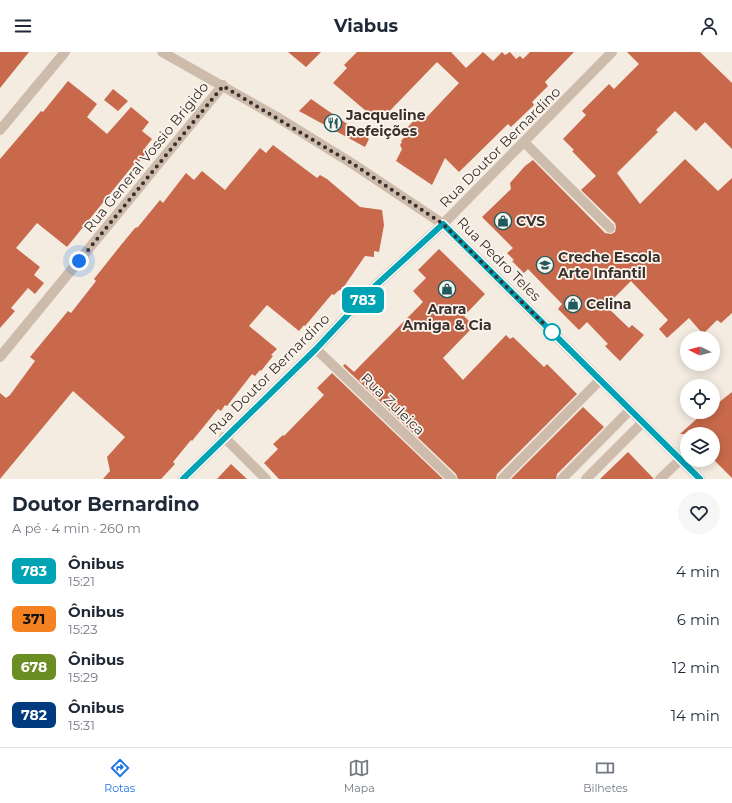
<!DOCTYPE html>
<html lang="pt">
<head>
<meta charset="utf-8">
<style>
	body { margin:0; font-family:Montserrat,sans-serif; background:#f6f6f7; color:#1f2937; height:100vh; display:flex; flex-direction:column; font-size:15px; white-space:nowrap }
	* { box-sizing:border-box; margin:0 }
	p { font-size:13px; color:#747a83 }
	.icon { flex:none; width:22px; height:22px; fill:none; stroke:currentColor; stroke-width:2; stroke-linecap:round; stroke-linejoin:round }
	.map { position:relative; height:427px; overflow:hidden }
	.panel { display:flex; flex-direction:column; background:#fff; flex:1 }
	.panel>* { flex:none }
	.badge { padding:0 8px; border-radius:6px; font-size:14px; line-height:26px }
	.needle { width:26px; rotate:276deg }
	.buttons { position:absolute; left:680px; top:279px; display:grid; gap:8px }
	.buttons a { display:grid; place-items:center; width:40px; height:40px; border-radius:50%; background:#fff; box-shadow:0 2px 10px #0003; font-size:20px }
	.you { position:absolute; width:20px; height:20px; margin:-10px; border:3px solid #fff; border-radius:50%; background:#1a73e8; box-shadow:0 0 0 6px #1a73e833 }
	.map>.badge { position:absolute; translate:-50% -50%; box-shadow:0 0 0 2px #fff }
	.round { display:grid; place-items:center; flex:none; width:42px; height:42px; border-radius:21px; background:#f6f6f7 }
	.overview { display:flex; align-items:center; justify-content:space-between; height:68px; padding:0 12px }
	h1 { font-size:19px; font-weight:700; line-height:30px }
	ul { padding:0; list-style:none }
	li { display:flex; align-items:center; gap:12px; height:48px; padding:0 12px }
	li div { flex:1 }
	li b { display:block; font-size:15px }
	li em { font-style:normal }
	li .badge { min-width:44px; font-weight:700; text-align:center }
	header { display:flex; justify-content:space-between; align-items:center; height:52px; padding:0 12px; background:#fff; font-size:18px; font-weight:700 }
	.tabs { display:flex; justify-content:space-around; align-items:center; height:56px; border-top:1px solid #e0e1e3; background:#fff; font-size:11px; color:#747a83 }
	.tabs a { display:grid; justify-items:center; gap:2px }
	.tabs .selected { color:#1a73e8 }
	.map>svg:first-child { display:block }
	.building { fill:#c8694b }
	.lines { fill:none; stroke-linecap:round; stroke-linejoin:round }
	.minor { stroke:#cdbbac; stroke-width:10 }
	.line-casing { stroke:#fff; stroke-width:9 }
	.line { stroke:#00a3b4; stroke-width:6 }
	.walk { stroke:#3b302b; stroke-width:4; stroke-dasharray:0 7.2 }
	.stop-dot { fill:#fff; stroke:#00a3b4; stroke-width:2 }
	.labels { text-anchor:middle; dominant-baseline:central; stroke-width:3.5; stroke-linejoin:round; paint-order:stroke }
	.poi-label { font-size:14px; font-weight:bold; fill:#3b302b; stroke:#fbf5ee; text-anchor:start }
	.street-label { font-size:14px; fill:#3b302b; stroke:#fbf5ee }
</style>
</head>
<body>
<header><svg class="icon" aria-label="menu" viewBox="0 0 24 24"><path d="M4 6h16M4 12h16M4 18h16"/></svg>Viabus<svg class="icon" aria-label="person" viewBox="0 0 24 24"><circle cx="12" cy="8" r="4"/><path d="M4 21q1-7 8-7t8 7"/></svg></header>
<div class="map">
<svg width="732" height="427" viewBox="0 0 732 427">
	<rect width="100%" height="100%" fill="#f4ebe1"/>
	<!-- building -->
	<path class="building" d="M0,0H29L0,36Z
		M288,0H321L306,15Z
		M357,0H451L466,16L483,0L493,9L502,0L505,3L510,0L516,7L520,4L523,7L530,0H574L545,30L548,34L532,50L534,53L511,75L508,72L459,120L445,106L432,133L396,109L402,97L400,93L402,90L401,89L409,80L406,77L419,63L424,68L459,31L437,10L379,70L333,31L347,16L344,13Z
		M627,0H700L732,31V97L705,70L696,79L675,59L656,78L658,80L617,121L640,152L685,107L718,139L732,126V261L721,271L717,268L703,282L689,266L667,286L659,277L668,268L631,229L606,254L629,276L632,273L644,283L620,309L605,294L608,292L587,270L579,278L558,257L562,252L528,217L524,221L512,209L514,208L507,201L513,196L482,165L511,137L510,131L525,114L533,108L605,181L611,182L615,180L616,175L615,171L581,138L596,124L572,99L574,98L563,87L586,63L582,59L609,32L614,37L639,12Z
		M68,29L97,52L87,65L107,82L131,55L149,70L142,79L152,87L145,96L148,99L137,112L135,111L67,195L37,171L16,196L40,215L34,223L44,231L35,242L28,236L11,256L15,259L0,276V107L41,59L43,60Z
		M113,37L128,49L118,59L104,48Z
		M311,47L369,87L365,95L299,59Z
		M273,93L317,126L320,123L327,127L360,155L382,158L384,173L379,200L374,199V205L365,204L341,239L339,238L334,243L332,242L305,274L304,273L299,279L267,253L249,274L277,297L271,303L273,304L261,319L260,318L255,324L252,322L227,354L225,353L221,359L218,357L192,389L191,388L173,410L175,412L161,427H103L110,419L107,405L125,385L73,339L0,427V341L6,346L10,343L35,309L30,305L68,259L71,261L96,229L94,227L121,193L135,176L138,175L160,148L163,151L186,121L194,128L202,119L225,138L260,96L266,101Z
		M439,197L485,242L464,264L474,274L443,306L463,328L506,283L510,287L513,285L544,315L547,312L577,342L497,422L496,427H458L456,422L343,314L345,312L354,320L423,250L413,239L426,226L418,218Z
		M332,321L333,322L443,427H279L264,411L278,397L273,392L283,383L284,384L324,343L317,336Z
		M732,340V426L713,407V382H680L701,363L704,365L709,360H713V355Z
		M583,355L604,375L557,422L556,427H511Z
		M628,400L654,427H600Z
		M231,412L247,427H217Z"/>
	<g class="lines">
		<!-- minor -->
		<path class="minor" d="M162,0L277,65L353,112L443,172L700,427
			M0,78L65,0
			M524,90L610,176
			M316,297L452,427
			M0,305L223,33
			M224,385L266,427
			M183,427L316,297L374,235L443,172L612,0
			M502,427L600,328
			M562,427L630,358
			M586,427L643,370
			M660,427L681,407"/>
	</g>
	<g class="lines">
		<defs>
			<path id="line" d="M183,427L316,297L374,235L443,172L700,427"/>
		</defs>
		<!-- line casing -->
		<use href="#line" class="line-casing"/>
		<!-- line -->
		<use href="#line" class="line"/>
		<!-- walk -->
		<path class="walk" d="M79,209L223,34L353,112L443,172L552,280"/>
	</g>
	<!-- icons -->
	<defs>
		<symbol id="restaurant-ring" viewBox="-11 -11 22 22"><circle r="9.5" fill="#fbf5ee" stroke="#1f5a5e" stroke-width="1.5"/><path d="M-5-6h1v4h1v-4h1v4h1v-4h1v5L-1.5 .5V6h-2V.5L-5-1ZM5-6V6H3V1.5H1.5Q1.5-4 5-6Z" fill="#1f5a5e"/></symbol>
		<symbol id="shop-ring" viewBox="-11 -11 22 22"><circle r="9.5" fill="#fbf5ee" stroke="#1f5a5e" stroke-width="1.5"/><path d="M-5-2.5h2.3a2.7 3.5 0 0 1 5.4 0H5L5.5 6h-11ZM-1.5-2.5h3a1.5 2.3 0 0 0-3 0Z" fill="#1f5a5e"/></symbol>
		<symbol id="school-ring" viewBox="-11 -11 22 22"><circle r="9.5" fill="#fbf5ee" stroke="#1f5a5e" stroke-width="1.5"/><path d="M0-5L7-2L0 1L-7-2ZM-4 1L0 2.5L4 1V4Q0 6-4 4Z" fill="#1f5a5e"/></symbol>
	</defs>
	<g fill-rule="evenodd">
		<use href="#restaurant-ring" x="323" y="61" width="20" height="20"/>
		<use href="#shop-ring" x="493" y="159" width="20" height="20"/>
		<use href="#school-ring" x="535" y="203" width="20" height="20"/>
		<use href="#shop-ring" x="437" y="227" width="20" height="20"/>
		<use href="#shop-ring" x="563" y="242" width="20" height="20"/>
	</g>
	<!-- markers -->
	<circle class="stop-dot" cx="552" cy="280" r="8"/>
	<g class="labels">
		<!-- poi labels -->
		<g class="poi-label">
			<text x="346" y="63">Jacqueline<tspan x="346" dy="16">Refeições</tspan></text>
			<text x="516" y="169">CVS</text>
			<text x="558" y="205">Creche Escola<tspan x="558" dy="16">Arte Infantil</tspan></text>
			<text x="586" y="252">Celina</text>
			<text x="447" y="257" text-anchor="middle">Arara<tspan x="447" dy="16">Amiga &amp; Cia</tspan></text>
		</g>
		<!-- street labels -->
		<g class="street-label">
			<text transform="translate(500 95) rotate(-45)">Rua Doutor Bernardino</text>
			<text transform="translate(146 105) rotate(-51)">Rua General Vossio Brigido</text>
			<text transform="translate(499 207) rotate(45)">Rua Pedro Teles</text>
			<text transform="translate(269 322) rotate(-45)">Rua Doutor Bernardino</text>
			<text transform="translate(393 352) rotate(44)">Rua Zuleica</text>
		</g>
	</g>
</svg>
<div class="buttons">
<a><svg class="needle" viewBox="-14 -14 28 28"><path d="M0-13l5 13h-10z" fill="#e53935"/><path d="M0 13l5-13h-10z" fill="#747a83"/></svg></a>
<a><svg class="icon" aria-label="locate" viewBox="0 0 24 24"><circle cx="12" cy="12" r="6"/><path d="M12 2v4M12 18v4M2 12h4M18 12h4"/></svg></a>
<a><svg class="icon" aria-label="layers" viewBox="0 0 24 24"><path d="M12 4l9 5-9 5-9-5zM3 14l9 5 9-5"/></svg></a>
</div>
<div class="you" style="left:79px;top:209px"></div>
<b class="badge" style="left:363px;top:248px;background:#00a3b4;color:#fff">783</b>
</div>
<section class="panel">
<div class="overview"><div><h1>Doutor Bernardino</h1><p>A pé · 4 min · 260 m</p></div><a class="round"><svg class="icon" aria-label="heart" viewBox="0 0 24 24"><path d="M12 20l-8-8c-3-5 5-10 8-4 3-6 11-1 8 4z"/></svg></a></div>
<ul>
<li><span class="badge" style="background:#00a3b4;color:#fff">783</span><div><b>Ônibus</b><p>15:21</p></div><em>4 min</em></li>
<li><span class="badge" style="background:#f58220;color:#111">371</span><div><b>Ônibus</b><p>15:23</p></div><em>6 min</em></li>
<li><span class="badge" style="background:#6b8e23;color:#fff">678</span><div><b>Ônibus</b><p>15:29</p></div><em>12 min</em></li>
<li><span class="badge" style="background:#003b80;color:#fff">782</span><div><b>Ônibus</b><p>15:31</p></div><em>14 min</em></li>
</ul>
</section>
<nav class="tabs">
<a class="selected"><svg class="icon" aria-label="directions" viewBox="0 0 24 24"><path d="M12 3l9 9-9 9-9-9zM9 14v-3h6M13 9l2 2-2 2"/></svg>Rotas</a>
<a><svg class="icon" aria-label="map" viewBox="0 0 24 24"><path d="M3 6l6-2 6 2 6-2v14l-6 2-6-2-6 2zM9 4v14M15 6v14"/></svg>Mapa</a>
<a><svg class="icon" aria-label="tickets" viewBox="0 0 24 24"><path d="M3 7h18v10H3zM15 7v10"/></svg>Bilhetes</a>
</nav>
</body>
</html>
